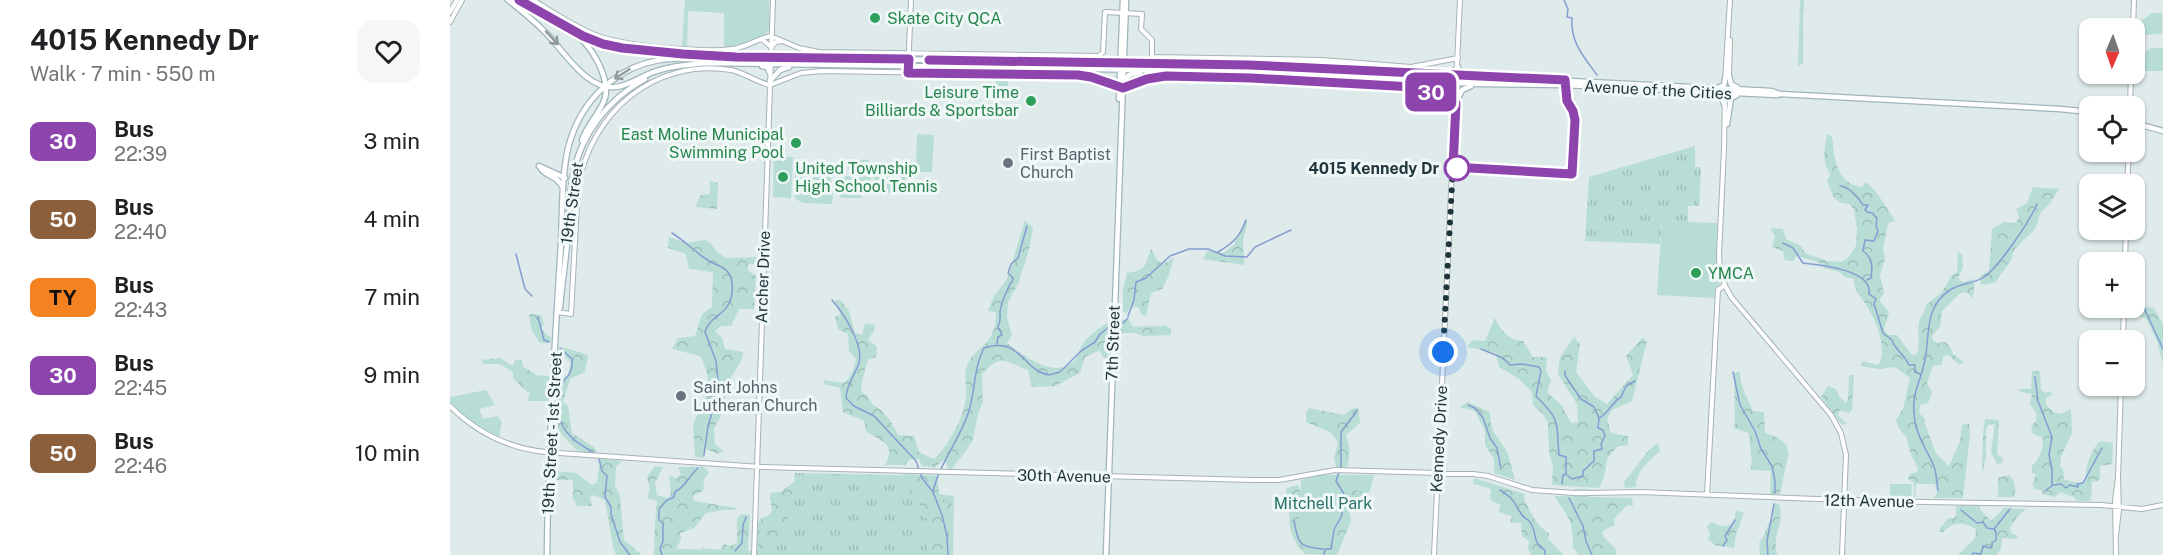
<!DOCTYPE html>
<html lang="en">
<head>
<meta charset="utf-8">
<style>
	body { margin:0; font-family:"Public Sans",sans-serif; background:#f6f6f6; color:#202124; height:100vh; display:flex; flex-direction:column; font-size:22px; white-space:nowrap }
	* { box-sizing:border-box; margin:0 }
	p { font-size:20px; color:#757577 }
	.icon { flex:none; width:33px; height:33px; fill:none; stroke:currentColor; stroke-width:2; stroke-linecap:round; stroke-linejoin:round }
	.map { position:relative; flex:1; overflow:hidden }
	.details { display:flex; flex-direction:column; background:#fff; width:450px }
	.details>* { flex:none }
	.badge { padding:0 12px; border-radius:9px; font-size:21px; line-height:39px }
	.needle { width:39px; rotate:182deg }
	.tools { position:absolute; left:1629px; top:18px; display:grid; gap:12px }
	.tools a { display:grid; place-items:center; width:66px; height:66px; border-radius:12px; background:#fff; box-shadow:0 2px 4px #0004; font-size:30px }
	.you { position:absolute; width:30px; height:30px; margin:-15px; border:4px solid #fff; border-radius:50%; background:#1a73e8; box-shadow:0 0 0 9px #1a73e833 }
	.map>.badge { position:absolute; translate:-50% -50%; box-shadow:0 0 0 3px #fff }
	.round { display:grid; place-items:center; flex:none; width:63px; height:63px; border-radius:18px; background:#f6f6f6 }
	.overview { display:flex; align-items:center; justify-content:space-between; height:102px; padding:0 30px }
	h1 { font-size:28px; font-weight:700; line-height:45px }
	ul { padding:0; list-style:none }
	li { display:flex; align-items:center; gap:18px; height:78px; padding:0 30px }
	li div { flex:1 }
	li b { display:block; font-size:22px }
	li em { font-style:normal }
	li .badge { min-width:66px; font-weight:700; text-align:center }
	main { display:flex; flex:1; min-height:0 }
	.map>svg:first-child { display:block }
	.grass { fill:url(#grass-tufts) }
	.forest { fill:url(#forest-crowns) }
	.green { fill:#b7ddd5 }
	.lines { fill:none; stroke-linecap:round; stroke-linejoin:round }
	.stream { stroke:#849dd2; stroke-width:1.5 }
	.tertiary-casing { stroke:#a5b3b6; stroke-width:6 }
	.secondary-casing { stroke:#a0b5ba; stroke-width:7 }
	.tertiary { stroke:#fff; stroke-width:4 }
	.secondary { stroke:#fff; stroke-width:4.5 }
	.oneway { stroke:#8f9a9d }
	.line-casing { stroke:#fff; stroke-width:14 }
	.line { stroke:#8e44ad; stroke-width:9 }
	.walk { stroke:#1f343b; stroke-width:6; stroke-dasharray:0 10.8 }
	.leisure-dot { fill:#2e9e5b; stroke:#eff7f7; stroke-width:2 }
	.worship-dot { fill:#6b7280; stroke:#eff7f7; stroke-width:2 }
	.stop-dot { fill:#fff; stroke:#8e44ad; stroke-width:3 }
	.labels { text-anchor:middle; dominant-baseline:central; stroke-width:6; stroke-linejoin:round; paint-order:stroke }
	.leisure-label { font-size:16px; fill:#27864d; stroke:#eff7f7; text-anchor:start }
	.street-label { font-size:16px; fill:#1f343b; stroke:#eff7f7 }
	.worship-label { font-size:16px; fill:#5b616d; stroke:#eff7f7; text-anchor:start }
	.stop-label { font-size:16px; font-weight:bold; fill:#1f343b; stroke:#eff7f7; text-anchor:end }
	.park-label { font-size:16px; fill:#29736c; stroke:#eff7f7 }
</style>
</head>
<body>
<main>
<section class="details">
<div class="overview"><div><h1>4015 Kennedy Dr</h1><p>Walk · 7 min · 550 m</p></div><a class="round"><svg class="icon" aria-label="heart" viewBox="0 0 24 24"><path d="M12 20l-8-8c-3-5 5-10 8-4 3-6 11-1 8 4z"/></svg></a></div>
<ul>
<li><span class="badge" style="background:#8e44ad;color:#fff">30</span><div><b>Bus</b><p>22:39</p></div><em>3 min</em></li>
<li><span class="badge" style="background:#8b5e3c;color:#fff">50</span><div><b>Bus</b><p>22:40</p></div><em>4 min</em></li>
<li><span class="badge" style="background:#f58220;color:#111">TY</span><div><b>Bus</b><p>22:43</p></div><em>7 min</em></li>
<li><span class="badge" style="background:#8e44ad;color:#fff">30</span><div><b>Bus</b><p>22:45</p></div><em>9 min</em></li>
<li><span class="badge" style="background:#8b5e3c;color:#fff">50</span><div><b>Bus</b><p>22:46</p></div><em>10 min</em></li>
</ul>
</section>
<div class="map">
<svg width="1713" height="555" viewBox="0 0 1713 555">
	<defs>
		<pattern id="grass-tufts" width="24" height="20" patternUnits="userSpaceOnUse" patternTransform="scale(1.5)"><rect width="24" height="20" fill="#b7ddd5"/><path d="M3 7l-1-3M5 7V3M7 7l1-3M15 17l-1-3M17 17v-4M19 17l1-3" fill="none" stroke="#9dbeb8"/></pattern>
		<pattern id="forest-crowns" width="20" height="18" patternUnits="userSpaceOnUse" patternTransform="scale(1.5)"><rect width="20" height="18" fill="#b7ddd5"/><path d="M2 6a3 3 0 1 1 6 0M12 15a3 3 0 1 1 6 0" fill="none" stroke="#9dbeb8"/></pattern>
	</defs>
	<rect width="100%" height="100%" fill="#dfeaeb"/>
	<!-- grass -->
	<path class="grass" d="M1245,146V167H1251L1249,206H1238V222L1212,221L1210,244L1135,241L1139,177Z
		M345,473L488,476L487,494L504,496L503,555H307L308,521H318L325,514V496L344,482Z"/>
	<!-- forest -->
	<path class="forest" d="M1350,0H1354C1352,21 1354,42 1353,63L1348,66Z
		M1377,134L1382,136C1384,157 1386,184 1412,187L1416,182C1424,187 1440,212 1445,221L1438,223L1433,249L1435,259L1430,275L1434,293L1429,300L1439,312L1434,330L1438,335H1447L1462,355L1467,354C1471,343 1466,331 1470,319C1473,313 1475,311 1476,305L1492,292L1502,275L1507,272L1508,252L1512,254L1513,268L1508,278L1512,282L1525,279L1523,298L1516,292L1509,294L1492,311L1490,327L1482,336L1483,340L1487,343L1495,342L1500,346L1503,354L1515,363L1509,364L1498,355L1493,356L1492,365L1483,366L1477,383L1482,392L1478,403L1470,405L1469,413L1475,419V424L1486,453L1499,466L1510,441L1512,425L1519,423L1520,434L1513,498H1484L1487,492L1485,484H1466L1465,497H1464V483L1458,479L1460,474L1467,472L1468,469L1460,452L1456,437L1448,427L1446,420L1453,409L1460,378L1445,367L1429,369L1410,366L1413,361L1426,365L1430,363C1436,345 1427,323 1418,308C1412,297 1403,291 1404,279L1395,277L1389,272L1374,268L1368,262L1347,256L1343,261L1335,260L1333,251L1322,247L1325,236L1320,228L1333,229L1336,239L1351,246L1355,253L1378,261L1391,262L1397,259L1406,246L1407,229L1404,209L1399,204L1391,203L1384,198L1377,181L1380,174C1371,159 1375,151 1377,134Z
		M260,181L268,183L267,209L245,207L251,195L260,194Z
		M1583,187L1609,189L1601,202L1591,212L1585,229L1564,250L1561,260L1545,283L1531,285L1530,276L1539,271L1542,229L1554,222L1566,223L1569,217L1566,209L1577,203Z
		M796,218C799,228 793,233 793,243C793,251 795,257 794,265L753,259L757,251L773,253L784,245Z
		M575,221L583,228L579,250L568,284L558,302L557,318L562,335L557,343C573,355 605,381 625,360C628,357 629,351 631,347C637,336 649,328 659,322L658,358H653L650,350L635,357L630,373L605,386L582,387L578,370C554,361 551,353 532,374L533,402L528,413L523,439L516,451L500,471L494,460L485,467L472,466L469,459H460L455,465H435C447,445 431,441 416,431L414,421L393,412L390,388L374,384V380L394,383C402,376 404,369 406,359L399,351L398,334L388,329L385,317L391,314L385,301L390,300L399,311L405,333L412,335L415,323L425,325L424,330L418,340L427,347L426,357L418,360C415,370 411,382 411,392L417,395L422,404L431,410L440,420L448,435L464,436L469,452L484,459C498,447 515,415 516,397C517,388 514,377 516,369C524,343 546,350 546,312L538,311L544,296L557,279Z
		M219,237L236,243L255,240L262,244L267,252L276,258L307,257L306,264H298V271L306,276L304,309H289L281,326H271L265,331L272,338L275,349L293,352C293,362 286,368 281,378C273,394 276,413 264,428L265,444L273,451L268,454L254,448V458L245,457L243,425L256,396L258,376L251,356L222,349L228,338L245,336L252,314L262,307L263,272L239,269L236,254L218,248Z
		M701,249L708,261L713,264L724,257L719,275L712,289L701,293L696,316L691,314L689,307H681L676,313L673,312V289L677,273C698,270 694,265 701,249Z
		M1691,294L1696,307L1704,308L1713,324V364L1707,341L1696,318L1678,315V308L1690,305Z
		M79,314L91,315L94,324L91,329L101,338L100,343H90L82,331Z
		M1045,318C1052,331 1057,340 1073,341L1083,357H1097L1096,370L1101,381L1097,392L1112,406L1121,423L1128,422L1127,404L1108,374L1110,357L1124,337L1130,344L1126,372L1145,397L1157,404L1183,375L1176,356L1192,338L1197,341L1182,401L1162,410L1157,419L1161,433L1178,436V445L1167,447L1157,459L1155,474L1149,488L1102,485L1103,467L1099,451L1098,423L1093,414L1083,405L1082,392L1069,379L1049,367L1046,353L1017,347L1022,340L1035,341Z
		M671,320H679L683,327C694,325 704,328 715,325L721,329V335L693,336L685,333H669Z
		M113,347L138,355L135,372L120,379L113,402L118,406L122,433L145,448L146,453L128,451L109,432L107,421L109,376L114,378L118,375L121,362L114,356Z
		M50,358L63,366L65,360H72L73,367L86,374L82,392H77L63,378V372L49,364H33L31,360Z
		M1582,371H1590L1591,390L1596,393L1601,391L1602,395L1596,398V404L1603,412L1610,414L1621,409L1622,433L1611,457L1610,467L1613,469L1614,480L1629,483L1636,480C1634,468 1642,449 1650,441L1663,443L1662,464L1650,466V480L1642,482L1641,501H1627L1624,497L1610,492L1605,497L1593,494L1591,490L1584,489L1583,482L1586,474L1582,473V466C1590,458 1595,447 1592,437L1583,434L1581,426L1586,421V413L1580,404L1582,394L1570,392L1569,389H1581Z
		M1290,372C1290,386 1297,398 1303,411L1314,412L1315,433L1327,437L1337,445L1338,456L1330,494H1320L1321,471L1300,470L1302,464L1299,433L1283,428L1285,424L1284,373Z
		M1399,375H1404L1402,410L1399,413L1390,410L1388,415L1397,424L1392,425L1371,397L1378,386L1386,389L1389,396L1396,403L1398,400Z
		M1018,402L1040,412C1041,433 1044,431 1054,447C1060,456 1062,470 1065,480L1044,473V459L1035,445V431L1025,411L1010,407Z
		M859,408L894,415L901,409L908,408L910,423L896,435C900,446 901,456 897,467H886L884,458L888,442L880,432L856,422V412Z
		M1535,419L1549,420L1547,454L1553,459L1552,463L1547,464L1541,452L1545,424L1538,425L1536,429V457L1532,473L1533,434Z
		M1208,443L1210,451C1199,461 1186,471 1186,487L1175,488L1174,482L1199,450Z
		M150,459L172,461L166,467L165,485L170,497L174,540L192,555H166L163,547L155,500L144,495L140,497L142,506H127L123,498V480H105L106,471L126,473L142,485L147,483Z
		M205,466L213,467L205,483L207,495L218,498L221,493L219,475L226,478L231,474L228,467H253L259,472L254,480L253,491L243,496L244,501L286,508V510H274L256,513L244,528L230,533L231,539L226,550H205C203,533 206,518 207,501L197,498L200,489L197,477Z
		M453,474L487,476L489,492L494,503L502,501V517L498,523L500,555H478V544L485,528L472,514L470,504L460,493L459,483Z
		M1559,475C1565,482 1567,488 1564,497H1548V478Z
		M1024,478L1075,494L1074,499C1080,511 1087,527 1099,533L1098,539L1114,555H1081L1078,548L1079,541L1072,536L1071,523L1060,522L1062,516L1048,512L1051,505L1040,500L1041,491L1039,488L1023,484Z
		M346,482V486L343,488L345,496L335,525L330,528L328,533L331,537C327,546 317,551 308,548L311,518L318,516L322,511L320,498L321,493L336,491Z
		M848,485L852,497L881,489L920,486L917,494L908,497L899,508L901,521L887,555L855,554C847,546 843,539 840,528C838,518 842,512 835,504L837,488Z
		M1104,496L1182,498L1183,506L1177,505L1164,519L1165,525L1156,529L1152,533L1154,537L1166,549V555H1128L1127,551L1123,549C1123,521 1120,519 1104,496Z
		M1323,503L1329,504C1335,525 1322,532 1327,555H1310L1309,543C1316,535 1316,525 1323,518Z
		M1528,507L1541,521L1554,508L1576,509L1567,517L1560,528L1561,533L1568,536L1567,539L1552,538L1551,548L1547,555H1508L1525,538L1526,529C1511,521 1504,521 1492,533L1489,530L1498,518H1505L1507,510Z
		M1286,510L1294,513L1286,534L1284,548L1265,545L1258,539L1260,534L1257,526L1262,522C1268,527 1277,527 1284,524Z
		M292,514L300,515L298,550L293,552L252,551V548L270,550L274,544L280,546L287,543V518Z"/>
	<!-- green -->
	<path class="green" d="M235,0H319V30C310,42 289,47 274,48V13L238,11L237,46H232Z
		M1702,13H1712V34L1689,35L1691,21Z
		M1702,48H1713V71H1690C1689,60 1691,52 1702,48Z
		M546,78H558V100H545Z
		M467,134L484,135L482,172H466Z
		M324,156L343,157L341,198L323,197Z
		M398,160H418L421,164V180L418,183L406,180L411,188L412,198H391L388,194L389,174L403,177L398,168Z
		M424,163L456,166V179L451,193L423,192Z
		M356,164C382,164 385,182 382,204L353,203L346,199L344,193L345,165Z
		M1212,221L1267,223L1266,264L1270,284L1266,287L1264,298L1207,295Z
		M83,375L101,376L99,401H78Z
		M36,390L45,405L29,409L33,419L48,416L52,423L49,437L23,425L0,402V397Z
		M871,475H924L919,493L896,489V511L880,533V549L847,545L851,480Z
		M1440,484H1462L1461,497L1440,496Z
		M1506,506H1530V520H1507Z
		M204,548L301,551V555H204Z"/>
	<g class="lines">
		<!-- stream -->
		<path class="stream" d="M1114,0L1118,9L1117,17L1122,18C1120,42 1134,57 1147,75
			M1390,186C1398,186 1409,198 1413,205H1418L1415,210L1417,212L1422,213L1427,218L1426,226L1428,231L1424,241L1415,240L1413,251C1422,257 1423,266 1421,278L1417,280
			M222,233C235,241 246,253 259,261C264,264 271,266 276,270C284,277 284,296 278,305C272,316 259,318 255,332L266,361L269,390L258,426L254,455
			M1333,243L1343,248L1353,263C1371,265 1423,270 1419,294L1426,299L1424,304L1433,333L1442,340C1445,350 1455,355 1459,365H1465V372L1470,374
			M768,252C783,243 790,237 796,220
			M66,254L75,289L82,296
			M1684,296L1694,308L1713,349
			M382,300C394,314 414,345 409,363C405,375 396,385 396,398L404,406L424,416L466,461L472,478L483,492L492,515L497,536L498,555
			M678,316L684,300L686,282L696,278L720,256L739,249H758L775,256L797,257L805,247L841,230
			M88,317L94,340L99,342
			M669,327L678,318
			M547,344L548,337L552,335L548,327C551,321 550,318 550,312C551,302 556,293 560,284L562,282L563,278L558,273L561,264L568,258L577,226
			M110,348L122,359C123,378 114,376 109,388C108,391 108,397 108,402C106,427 122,441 143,452
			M1031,349L1053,358L1060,365L1072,364L1089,367L1091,371L1086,396C1112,422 1106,422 1109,455L1116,457V474L1113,475L1112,484
			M1115,371V375L1120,383L1131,399L1144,407L1149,418
			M1283,372L1290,405L1305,431L1311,449L1322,466L1325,481V493
			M1585,377L1588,401L1602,437L1599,454L1602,470V486L1596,490
			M1018,405L1025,408L1033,418L1040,438L1047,448L1051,469
			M149,459L152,471L157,476L155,497L161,507V514L170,542L180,555
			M891,468V432L907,411
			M1117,475L1122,479L1133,476V471L1144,461V451L1152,449L1151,444L1155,436L1153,430L1148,428L1149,418C1158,414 1162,402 1171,397L1176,386L1185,381
			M1603,485L1611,484L1616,488L1620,485L1628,487L1627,484L1633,483L1652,448
			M1050,490C1066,500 1062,501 1072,515C1074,518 1077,519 1079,521C1088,530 1081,544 1095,550V555
			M1488,490C1486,481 1487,472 1483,464C1476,449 1468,438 1465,422C1460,393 1470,385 1475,360C1480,334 1474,307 1500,290C1510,283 1524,284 1534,277C1548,268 1580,221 1587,204
			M483,492C489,463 510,440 519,411C525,391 524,367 534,348C571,336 573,371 599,375L610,372L631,351L645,342L650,334L658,328
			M1119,498L1133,526L1136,541L1142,555
			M1511,510L1527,523L1533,522L1537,528L1543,529
			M844,521C849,544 848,547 873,549
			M1273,546L1277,540L1275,536L1285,520
			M285,551L292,543L293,525L296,517
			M212,555L210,549L213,541V523L209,520V509L216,501L224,497L225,492C235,487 239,476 248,468
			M874,555L875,549H881L884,530L892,515L894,494L886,481L889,472
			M1318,555L1317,541L1324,504
			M1522,555L1523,553L1531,554L1533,546L1540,548L1542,546V543L1546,540V532L1544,529L1560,509"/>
		<defs>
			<path id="tertiary" d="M83,0C104,13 125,27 148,36C176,46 252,53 282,49C296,48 308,38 321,36L349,48L369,52L649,56L653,52L655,12L692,14L691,29L702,40V57L872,60L961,67L1008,58
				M0,12L7,0
				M0,22L12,0
				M1683,28L1684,0
				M312,39L321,47L326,42L332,41
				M458,73L461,0
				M1279,78L1280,40
				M1275,81L1280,0
				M1275,92L1274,149L1269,255C1269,270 1273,285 1282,298L1381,415L1391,433L1396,455L1392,555
				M1680,106L1681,74
				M1677,184L1679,152
				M1675,262L1676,230
				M107,312L121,314L128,187C141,113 203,58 281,70C295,73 306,82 320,85L351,73L372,71L617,75L637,76L673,88L697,79L716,76L780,77L959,87L977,91L1006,103
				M1673,340L1674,308
				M0,406C26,432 58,448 95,452L311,467L803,480H829L885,470L1023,474L1038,476L1082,490L1125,493
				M1137,493L1190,492L1395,500
				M1257,495L1268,290L1275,285
				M1413,501L1651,505L1692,509L1713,505
				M1666,536L1669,510L1668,478L1671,386
				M304,555L323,0
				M984,555L1010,0
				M1666,555L1665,501L1668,478"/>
			<path id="secondary" d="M58,0C71,10 84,21 96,33C115,52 139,95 171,86C182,83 191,77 201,73C218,66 241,64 260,63L767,71L1031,84L1114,85L1328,95
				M68,0C94,14 120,33 147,42C174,51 203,52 231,54
				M126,35C142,46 160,78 155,98C151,112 137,125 132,140
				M284,57H321
				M321,57L815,66L1321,91L1330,94L1610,109L1640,112
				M312,66L317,67L320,73
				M999,75L1008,67
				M1279,76L1281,84L1288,88
				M320,81L330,70L339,67
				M674,83L679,75L690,72
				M997,84L1002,87L1007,94
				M1268,88L1274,85L1275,79
				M1266,95L1272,97L1274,104
				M669,99L673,0
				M1006,103L1012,90L1021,86
				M1684,123L1713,131
				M1277,124L1281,98L1287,95
				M89,166L115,178
				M90,167C96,178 107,174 113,188
				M108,311L110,307C112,283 116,259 118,234C120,214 119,194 123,175C131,134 158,99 195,79
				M1125,493H1137
				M1395,500L1413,501
				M97,555C98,456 104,357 110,259C113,225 110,173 120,141C127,118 141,97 160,82C198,51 241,59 286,57
				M656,555L676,0"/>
		</defs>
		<!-- tertiary casing -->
		<use href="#tertiary" class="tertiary-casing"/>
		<!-- secondary casing -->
		<use href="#secondary" class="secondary-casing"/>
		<!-- tertiary -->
		<use href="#tertiary" class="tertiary"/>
		<!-- secondary -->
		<use href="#secondary" class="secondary"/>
	</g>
	<!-- one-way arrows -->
	<defs><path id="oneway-shaft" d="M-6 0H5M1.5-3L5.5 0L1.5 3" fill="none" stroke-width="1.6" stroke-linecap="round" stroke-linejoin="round" transform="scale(1.5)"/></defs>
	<g class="oneway">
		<use href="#oneway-shaft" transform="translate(102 38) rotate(47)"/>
		<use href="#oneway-shaft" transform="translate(172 74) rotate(148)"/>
	</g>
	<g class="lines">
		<defs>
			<path id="line" d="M69,0L133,36L153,44L172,48L233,54L286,57L459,59L458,73L628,75L641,77L673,88L697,79L716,76L801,78L963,87L981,92L1006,103L1003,167L1122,174L1125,120L1123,111L1117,101L1115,80L799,65L479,60"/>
		</defs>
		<!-- line casing -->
		<use href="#line" class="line-casing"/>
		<!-- line -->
		<use href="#line" class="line"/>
		<!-- walk -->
		<path class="walk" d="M993,352L1003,167L1007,168"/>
	</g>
	<!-- markers -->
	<g class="leisure-dot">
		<circle cx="425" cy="18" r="6"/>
		<circle cx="581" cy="101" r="6"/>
		<circle cx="346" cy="143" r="6"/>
		<circle cx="333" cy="177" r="6"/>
		<circle cx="1246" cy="273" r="6"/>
	</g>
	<g class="worship-dot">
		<circle cx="558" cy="163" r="6"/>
		<circle cx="231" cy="396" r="6"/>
	</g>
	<circle class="stop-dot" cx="1007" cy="168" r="12"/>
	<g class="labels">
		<!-- leisure labels -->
		<g class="leisure-label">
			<text x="437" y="18">Skate City QCA</text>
			<text x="569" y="92" text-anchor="end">Leisure Time<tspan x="569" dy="18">Billiards &amp; Sportsbar</tspan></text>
			<text x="334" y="134" text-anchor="end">East Moline Municipal<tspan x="334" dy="18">Swimming Pool</tspan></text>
			<text x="345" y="168">United Township<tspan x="345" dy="18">High School Tennis</tspan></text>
			<text x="1258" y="273">YMCA</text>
		</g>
		<!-- street labels -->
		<g class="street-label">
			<text transform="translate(1208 90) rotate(3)">Avenue of the Cities</text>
			<text transform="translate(122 203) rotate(-82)">19th Street</text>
			<text transform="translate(313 277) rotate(-88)">Archer Drive</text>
			<text transform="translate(663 343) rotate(-88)">7th Street</text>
			<text transform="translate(102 433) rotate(-87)">19th Street - 1st Street</text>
			<text transform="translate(989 439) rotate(-87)">Kennedy Drive</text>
			<text transform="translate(614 476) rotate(1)">30th Avenue</text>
			<text transform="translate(1419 501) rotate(1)">12th Avenue</text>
		</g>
		<!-- worship labels -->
		<g class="worship-label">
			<text x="570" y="154">First Baptist<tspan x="570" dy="18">Church</tspan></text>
			<text x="243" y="387">Saint Johns<tspan x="243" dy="18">Lutheran Church</tspan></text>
		</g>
		<!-- stop labels -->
		<g class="stop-label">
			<text x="989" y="168">4015 Kennedy Dr</text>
		</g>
		<!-- park labels -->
		<g class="park-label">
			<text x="873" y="503">Mitchell Park</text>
		</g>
	</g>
</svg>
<div class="tools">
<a><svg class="needle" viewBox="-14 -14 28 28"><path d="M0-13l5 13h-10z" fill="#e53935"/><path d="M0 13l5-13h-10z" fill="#757577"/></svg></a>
<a><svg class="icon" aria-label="locate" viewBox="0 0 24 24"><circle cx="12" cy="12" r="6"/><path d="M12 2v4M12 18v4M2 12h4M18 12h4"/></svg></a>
<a><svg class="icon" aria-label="layers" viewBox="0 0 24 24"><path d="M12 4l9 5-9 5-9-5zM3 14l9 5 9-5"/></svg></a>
<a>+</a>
<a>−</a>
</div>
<div class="you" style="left:993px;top:352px"></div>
<b class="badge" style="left:981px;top:92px;background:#8e44ad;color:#fff">30</b>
</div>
</main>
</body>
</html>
